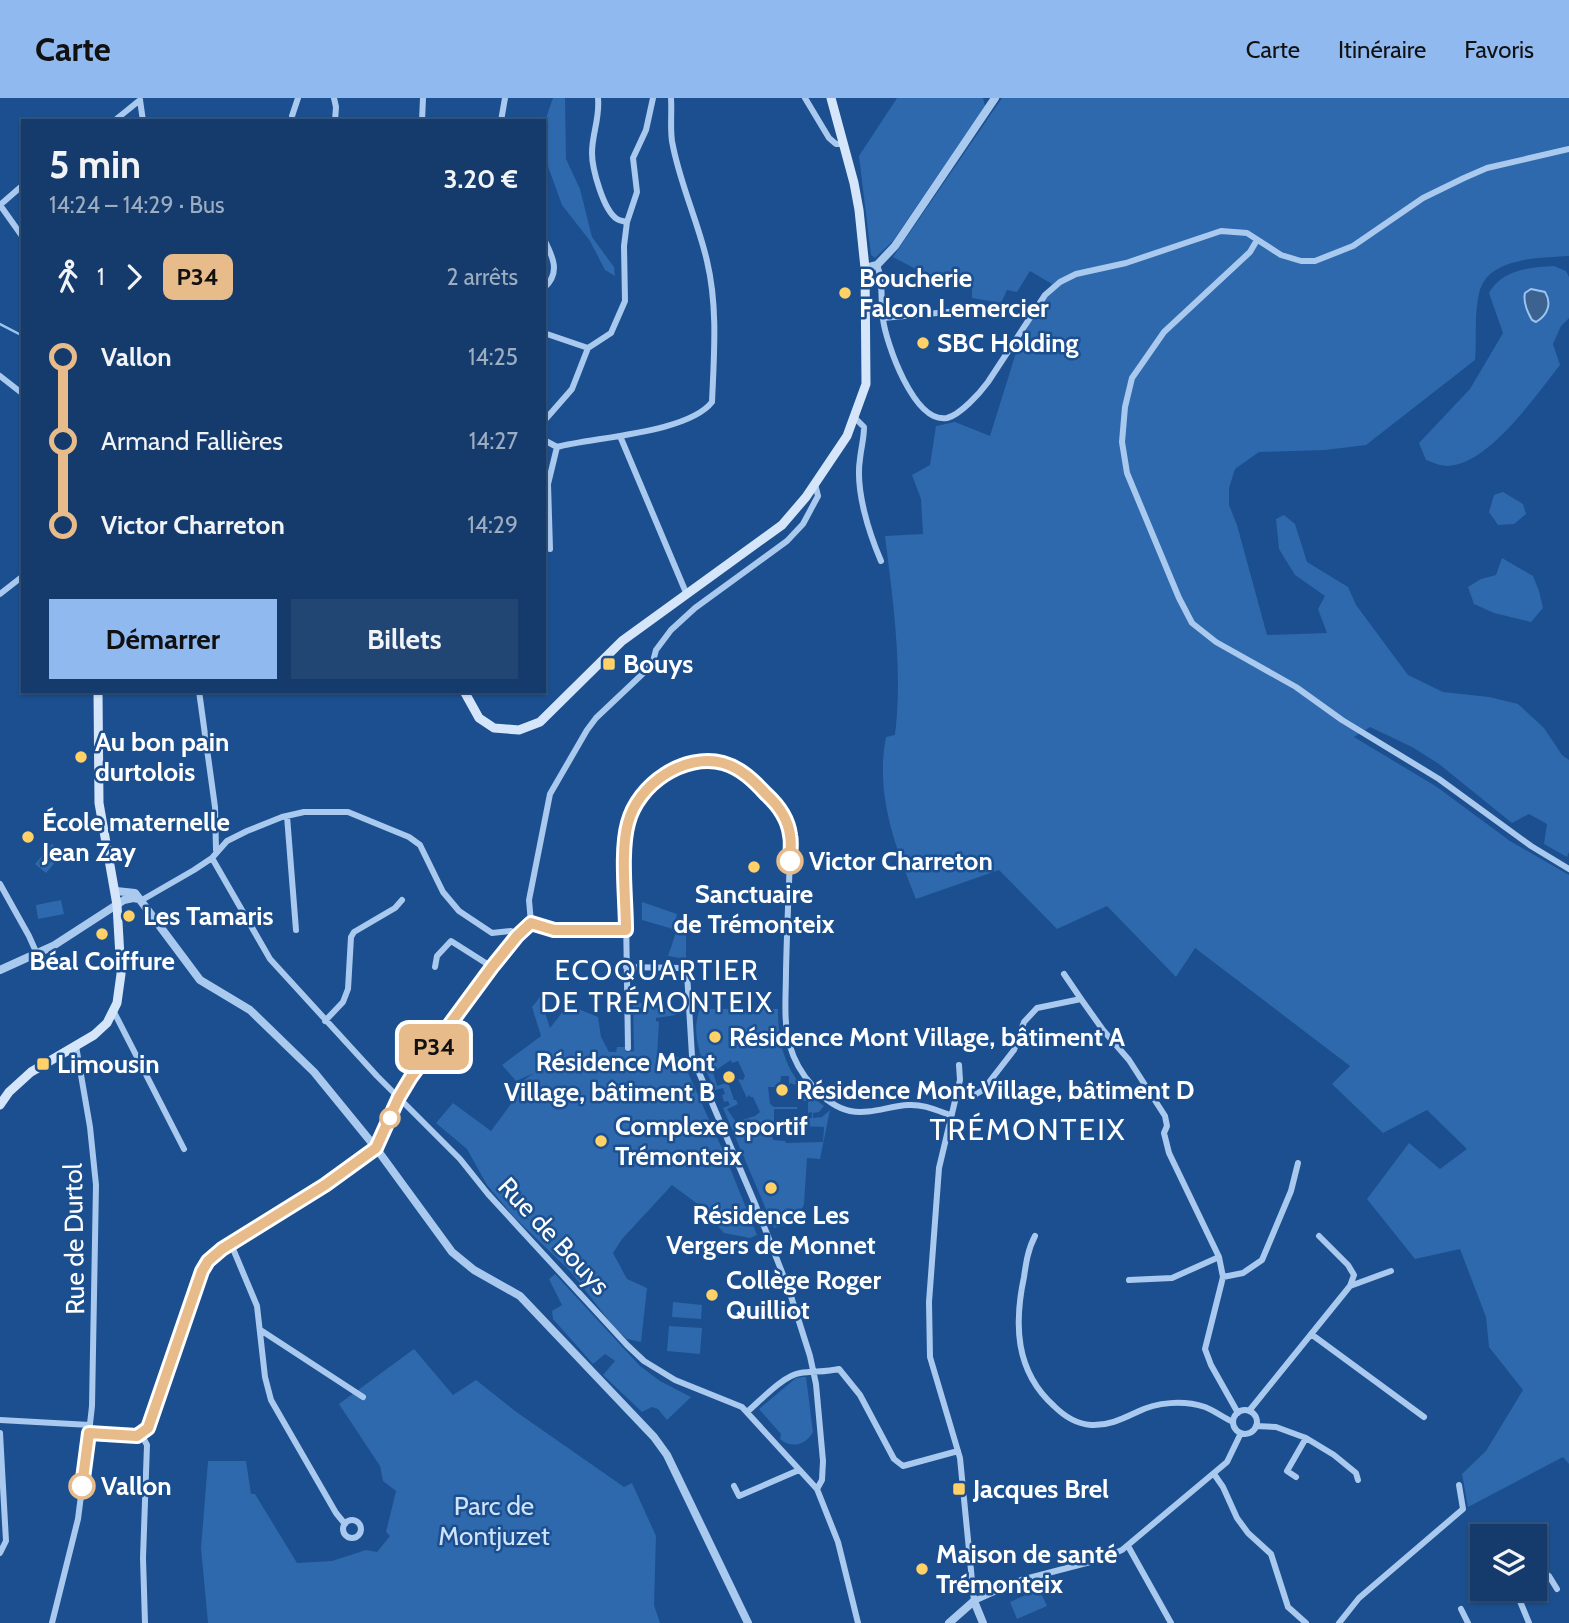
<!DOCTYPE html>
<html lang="fr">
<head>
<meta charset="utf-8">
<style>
	body { margin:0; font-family:Cabin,sans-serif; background:#214673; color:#f1f3f6; height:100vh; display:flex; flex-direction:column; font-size:26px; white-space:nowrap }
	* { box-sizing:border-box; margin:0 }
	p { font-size:23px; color:#9dadc1 }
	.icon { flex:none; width:38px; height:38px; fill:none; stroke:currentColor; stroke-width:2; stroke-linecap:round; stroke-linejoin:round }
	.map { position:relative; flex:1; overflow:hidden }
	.sheet { position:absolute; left:21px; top:21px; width:525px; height:574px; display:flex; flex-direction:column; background:#143b6b; border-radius:0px; box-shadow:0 2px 5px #0004,0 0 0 2px #33557e }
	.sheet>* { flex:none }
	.badge { padding:0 14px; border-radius:10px; font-size:24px; line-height:46px }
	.tools { position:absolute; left:1470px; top:1426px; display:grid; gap:14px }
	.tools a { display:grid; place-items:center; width:77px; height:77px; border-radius:0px; background:#143b6b; box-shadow:0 2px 5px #0004,0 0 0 2px #33557e; font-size:35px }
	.map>.badge { position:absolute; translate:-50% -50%; box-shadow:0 0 0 4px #fff }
	.legs { display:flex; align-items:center; gap:10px; height:77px; padding:0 28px; font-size:23px }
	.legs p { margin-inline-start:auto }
	.summary { display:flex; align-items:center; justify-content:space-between; height:119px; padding:0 28px }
	h1 { font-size:38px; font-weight:800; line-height:52px }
	.action { display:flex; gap:14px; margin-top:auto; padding:14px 28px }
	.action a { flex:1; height:80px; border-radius:0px; background:#90b9f0; color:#111; font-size:28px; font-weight:800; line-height:80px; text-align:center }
	.action a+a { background:#214673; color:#f1f3f6 }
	ul { padding:0 28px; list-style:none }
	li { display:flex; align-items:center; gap:24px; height:84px; font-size:26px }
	li i { display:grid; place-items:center; width:10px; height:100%; margin:0 9px; background:currentColor }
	li i::after { content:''; width:18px; height:18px; margin:-9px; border:5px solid; border-radius:50%; background:#143b6b }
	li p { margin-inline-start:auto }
	li:first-child i { background:linear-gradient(#0000 50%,currentColor 0) }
	li:last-child i { background:linear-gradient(currentColor 50%,#0000 0) }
	header { display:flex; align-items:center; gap:42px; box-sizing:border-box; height:98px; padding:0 35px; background:#90b9f0; color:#111 }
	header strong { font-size:33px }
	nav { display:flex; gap:38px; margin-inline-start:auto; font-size:24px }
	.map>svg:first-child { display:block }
	.green { fill:#2e69ad; fill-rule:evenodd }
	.water { fill:#3c6290; stroke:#9cc4f0; stroke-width:2 }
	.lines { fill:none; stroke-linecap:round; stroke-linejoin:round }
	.stream { stroke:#9cc4f0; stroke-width:2.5 }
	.minor { stroke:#a9c9ee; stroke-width:6 }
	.tertiary { stroke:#a9c9ee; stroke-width:8 }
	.secondary { stroke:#d6e6fa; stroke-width:9 }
	.line-1-casing { stroke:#fff; stroke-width:16 }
	.line-1 { stroke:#e8bb8a; stroke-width:10 }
	.poi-dot { fill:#ffd166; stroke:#1b4f8f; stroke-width:2.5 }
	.stop-1-dot { fill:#fff; stroke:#e8bb8a; stroke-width:3.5 }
	.labels { text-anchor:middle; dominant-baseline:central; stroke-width:5; stroke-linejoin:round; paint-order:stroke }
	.poi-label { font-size:26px; font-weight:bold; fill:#fff; stroke:#1b4f8f; text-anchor:start }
	.stop-label { font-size:26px; font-weight:bold; fill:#fff; stroke:#1b4f8f; text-anchor:start }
	.street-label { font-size:26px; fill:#fff; stroke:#1b4f8f }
	.park-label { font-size:26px; fill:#cfe3fa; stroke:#1b4f8f }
	.neighbourhood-label { font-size:28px; letter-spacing:2px; fill:#fff; stroke:#1b4f8f }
	.quarter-label { font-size:30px; letter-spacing:2px; fill:#fff; stroke:#1b4f8f }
</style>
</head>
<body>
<header>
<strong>Carte</strong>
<nav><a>Carte</a><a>Itinéraire</a><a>Favoris</a></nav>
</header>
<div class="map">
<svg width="1569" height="1525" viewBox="0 0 1569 1525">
	<rect width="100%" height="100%" fill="#1b4f8f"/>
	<!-- green -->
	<path class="green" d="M553,0H565L566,61L580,91L592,139L614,169L615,178L605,172L590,143L562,107L546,63L545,23Z
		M897,0H983L985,8L893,143L875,160L871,157L859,58Z
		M1002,0H1569V158C1540,160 1486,159 1479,196C1474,217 1477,241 1475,262L1366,347L1325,352L1259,354L1235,371L1229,390V407L1237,427L1267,537L1327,535L1318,511L1325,498L1295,477L1279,451L1276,421L1284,417L1295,426L1307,464L1348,489L1356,507L1408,577L1443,594L1489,599L1518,606L1544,630L1562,657L1569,662V754L1567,759L1544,746L1547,726L1529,716L1512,725L1439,666L1412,649L1370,629L1354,639L1437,689L1510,743L1569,777V1366L1563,1359L1468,1409L1462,1376L1486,1353L1523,1292L1489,1249L1486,1219L1460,1151L1415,1161L1367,1101L1409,1045L1440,1071L1467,1051L1427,1012L1383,1035L1332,986L1350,968L1195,850L1176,879L1107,808L1057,831L999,772L916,801C895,748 875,696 886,639L895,637C903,571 893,503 885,438L923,436L921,401L912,377L930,367L936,328L955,324L990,338L1019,245L1052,186L1030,173L1017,194L1007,192L1001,205L972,200V189L946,180L942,185L893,159Z
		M1554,168L1566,173L1569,179V220L1561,228L1553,246L1560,267C1536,297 1488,368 1447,368C1440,368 1432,364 1426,362L1419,345L1470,291L1503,235L1489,195C1501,172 1530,169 1554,168Z
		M1503,394L1523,406L1526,416L1514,426L1498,427L1489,414L1494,397Z
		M1502,460L1533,478L1539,493L1543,510L1531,524L1494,515L1474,506L1468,489L1481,481L1496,477Z
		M52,746L63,755L46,775L35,766Z
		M61,802L64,816L38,821L36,807Z
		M642,804L677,816L673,831L642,822Z
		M682,817L686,819V861L668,858Z
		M540,899L550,930L568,907L598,919L601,939L609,954H616L617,949H625L626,954L634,953L633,905H651L652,910L676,911V917L656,920V923L659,924L657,959H681L724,1055L757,1137L750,1140L724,1135L699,1107L672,1087L622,1141L613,1155L627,1181L647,1190L641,1244L627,1241L614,1229L571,1174L514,1119L487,1087L467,1051L436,1025L453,1005L491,1033L519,995L514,989L534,975L516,983L502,967L541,938L532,909Z
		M700,911H778C778,953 788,982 824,1008L819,1014L813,1015V1020L822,1019L830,1012L820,1061L807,1060L804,1106L800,1116L797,1111L794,1112L797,1119L795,1124L774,1130L723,1010L730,1007L728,1003L724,1004L722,997L725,996L723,990L715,992C704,969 689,937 700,911ZM731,962L732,965L738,963L745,978L743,982L738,981L747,1000L749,997L751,999H753L760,1014L755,1018L736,1024L727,1011L738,1006L736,1002H734L728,984L717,988L713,974ZM781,978H789V987L790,985L796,987L797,1009H774L770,1006L768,989H780ZM797,996L802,998L803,1003H808V1015L812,1014V1020L804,1021V1027H799V1021H795L794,1026H786V1021L784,1025H774V1011H797ZM774,1027L824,1029L823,1044L786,1045L785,1043L773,1042L771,1034H774Z
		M555,1176L640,1268L660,1283L691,1299L667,1322L658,1311L652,1309L642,1314L603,1277L615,1263L605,1256L593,1266L553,1221L552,1213L562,1207L549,1181Z
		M673,1204L702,1207L701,1221L672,1219Z
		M669,1228L702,1230L700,1256L667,1253Z
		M414,1251L453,1297L476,1282L515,1313L624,1389L632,1385L656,1438L654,1507L660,1525H208L201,1450L208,1363H246L251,1396H255L297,1465L332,1463L366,1452L377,1454L390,1438L386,1434L396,1393L383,1383L380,1368L339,1306Z
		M802,1279H806L813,1334C806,1347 791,1351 780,1341L781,1336L759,1311L796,1280Z
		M1039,1491L1047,1508L1017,1521L1010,1504Z"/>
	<!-- water -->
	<path class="water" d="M1531,191L1545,194C1552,205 1548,217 1536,224L1532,222C1528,215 1523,203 1525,195Z"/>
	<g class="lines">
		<!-- stream -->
		<path class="stream" d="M0,226L23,238"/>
		<!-- minor -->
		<path class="minor" d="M334,0L336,9L335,23
			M598,0C600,21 592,35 592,55C592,70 603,112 617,121C620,123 624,123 627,124
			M805,0L829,40L836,46H843
			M140,2L143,23
			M292,18L298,0
			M114,23L140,2
			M422,23L423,0
			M501,23L505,0
			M0,107L22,138
			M0,107L23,87
			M544,141C553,159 561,175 544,190
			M1257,142L1250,154L1164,234L1132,280L1125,309L1122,344L1127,375L1179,500L1192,525L1216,544L1296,589L1342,622L1439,681L1531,748L1569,771
			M877,167C884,184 880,202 883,221C886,245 914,326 947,320C960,317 980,295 988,284L1045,197L1060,184L1076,176L1126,165L1221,133L1247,135L1281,157L1301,163H1315L1353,148L1423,100L1464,80L1487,70L1569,51
			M883,220L959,213L979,216
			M544,235L588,250
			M0,278L23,296
			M855,320L864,329C864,341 861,350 860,361C855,392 869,435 881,463
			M544,323L572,291L588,250L611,235L625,203L624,148L627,124L637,94L633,60L646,32L653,0
			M620,338L687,497
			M544,342L557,349
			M557,349C595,339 688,335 712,304C714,257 718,209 707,163C698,123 679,84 672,43C670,29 672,14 671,0
			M550,451L548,386L557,349
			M0,496L23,478
			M199,593L215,709L216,752
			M287,718L296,832
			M212,760L270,861L377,978L460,1061L488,1096L627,1247L644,1263L675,1282L742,1309L817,1391L838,1444L858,1525
			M0,786L29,838L37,856
			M142,802L194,772L212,760L227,743L247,733L282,719L304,714H348L409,739L420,747L443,794L459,813L492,835L511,833L517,838
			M531,825L529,802L550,696L587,632L596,620L652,567L656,552L671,532L695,510L787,443L803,426L818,398L815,386
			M531,825L554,832H626
			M435,869L437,858L451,843L492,869
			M626,869L681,870L687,875L692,958L756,1108L789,1192L810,1258L816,1286L823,1363L822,1382L817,1391
			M1064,876L1081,901
			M114,914L184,1051
			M325,923L343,904L348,891L351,839L354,834L395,810L402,802
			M76,948L90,1029L96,1087L92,1308L89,1335
			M628,950L625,749C626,736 627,724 633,712C650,676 695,653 733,669C745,674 754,683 763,692C777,706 786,720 791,739C789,783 787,828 786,873C786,898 783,924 790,948C797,974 823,1007 850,1013C870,1017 889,1008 908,1007C923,1006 936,1012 950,1017
			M959,967L960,982L939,1070L929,1204L930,1259L960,1360L974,1503L1021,1482L1098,1462L1122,1452L1227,1364L1241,1335
			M954,999H971L983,992L1014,952L1024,924L1037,910L1081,901L1103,932L1129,962L1165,1018L1167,1028L1164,1035L1169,1055L1219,1159L1223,1179L1205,1251L1211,1267L1238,1315
			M1035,1138C1028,1151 1026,1165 1024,1179C1014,1226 1015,1273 1054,1308C1064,1318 1076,1326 1091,1327C1108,1328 1122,1321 1137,1314C1157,1304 1183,1302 1205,1309C1215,1313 1224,1320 1233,1324
			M1319,1138L1348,1167L1354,1177L1350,1188
			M231,1146L257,1208L265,1279L271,1302L336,1415L345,1426
			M1223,1179L1243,1175L1262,1162L1291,1093L1298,1065
			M1129,1182L1172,1180L1219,1159
			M262,1233L363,1299
			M1311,1236L1424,1319
			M1233 1324a12 12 0 1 1 24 0a12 12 0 1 1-24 0Z
			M1249,1313L1350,1188L1391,1173
			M747,1314C760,1303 784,1277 800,1275C814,1273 826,1274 839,1271L860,1297L894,1361L903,1368L958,1353
			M0,1322L90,1327
			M1256,1328L1276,1329L1306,1340L1334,1357L1356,1375L1358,1382
			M0,1335L6,1443L0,1455
			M141,1336L147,1347L143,1460L145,1525
			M1214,1376L1223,1389L1237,1420L1248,1435L1271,1456L1288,1509L1306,1525
			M1296,1379L1287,1373L1306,1340
			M734,1388L739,1398L799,1372
			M343 1431a9 9 0 1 1 18 0a9 9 0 1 1-18 0Z
			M1128,1448L1171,1525
			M1535,1467L1549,1478L1557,1491
			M1515,1491L1529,1525
			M1461,1511L1468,1525
			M52,1525L78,1421L89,1335L130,1338L144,1334L202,1173L208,1163L222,1151L325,1087L376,1050L405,989L492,869L512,844L531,825
			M1339,1525L1359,1500L1463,1411L1459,1387"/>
		<!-- tertiary -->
		<path class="tertiary" d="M865,170L877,167L895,148L995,0
			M116,793L135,795L200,882L250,912L314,974L376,1050L452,1154L474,1172L520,1198L654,1339L667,1357L748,1525
			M0,872L53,848L124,802L133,800L139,801
			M949,1525L974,1503L983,1525"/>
		<!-- secondary -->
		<path class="secondary" d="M464,593L479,620L494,630L519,632L540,624L622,543L782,427L806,399L847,338L866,286L865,170L859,112L854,85L831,0
			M0,1007L9,994L31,974L94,937L107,925L117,905L121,876L117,807L99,705L98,593"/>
	</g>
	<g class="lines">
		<defs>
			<path id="line-1" d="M82,1388L89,1335L137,1338L148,1330L202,1173L208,1163L222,1151L325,1087L376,1050L399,999L411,979L492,869L517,838L531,825L554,832H626C626,801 620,754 628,725C638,686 684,655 723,665C741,670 754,683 766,696C777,706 788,721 790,737C792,745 790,755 790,763"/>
		</defs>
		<!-- line-1 casing -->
		<use href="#line-1" class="line-1-casing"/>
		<!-- line-1 -->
		<use href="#line-1" class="line-1"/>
	</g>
	<!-- markers -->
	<g class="poi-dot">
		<circle cx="845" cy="195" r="7"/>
		<circle cx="923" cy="245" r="7"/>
		<rect x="602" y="559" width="14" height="14" rx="3.5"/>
		<circle cx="81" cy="659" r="7"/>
		<circle cx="28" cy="739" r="7"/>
		<circle cx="754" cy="769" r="7"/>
		<circle cx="129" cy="818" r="7"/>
		<circle cx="102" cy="836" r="7"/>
		<circle cx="715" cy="939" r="7"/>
		<rect x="36" y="959" width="14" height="14" rx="3.5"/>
		<circle cx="729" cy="979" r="7"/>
		<circle cx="782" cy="992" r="7"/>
		<circle cx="601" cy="1043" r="7"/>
		<circle cx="771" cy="1090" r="7"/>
		<circle cx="712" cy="1197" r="7"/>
		<rect x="952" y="1384" width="14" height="14" rx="3.5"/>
		<circle cx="922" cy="1471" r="7"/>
	</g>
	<g class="stop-1-dot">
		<circle cx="790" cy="763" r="12"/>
		<circle cx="390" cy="1020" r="9"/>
		<circle cx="82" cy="1388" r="12"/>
	</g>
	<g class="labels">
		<!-- poi labels -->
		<g class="poi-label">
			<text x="859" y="180">Boucherie<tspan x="859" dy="30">Falcon Lemercier</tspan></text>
			<text x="937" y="245">SBC Holding</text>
			<text x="623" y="566">Bouys</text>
			<text x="95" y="644">Au bon pain<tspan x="95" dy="30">durtolois</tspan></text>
			<text x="42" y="724">École maternelle<tspan x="42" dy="30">Jean Zay</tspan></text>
			<text x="754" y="796" text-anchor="middle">Sanctuaire<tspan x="754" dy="30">de Trémonteix</tspan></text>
			<text x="143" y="818">Les Tamaris</text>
			<text x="102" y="863" text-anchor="middle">Béal Coiffure</text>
			<text x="729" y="939">Résidence Mont Village, bâtiment A</text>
			<text x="715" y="964" text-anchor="end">Résidence Mont<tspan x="715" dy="30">Village, bâtiment B</tspan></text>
			<text x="57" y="966">Limousin</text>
			<text x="796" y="992">Résidence Mont Village, bâtiment D</text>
			<text x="615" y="1028">Complexe sportif<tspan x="615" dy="30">Trémonteix</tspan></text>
			<text x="771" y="1117" text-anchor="middle">Résidence Les<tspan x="771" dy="30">Vergers de Monnet</tspan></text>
			<text x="726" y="1182">Collège Roger<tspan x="726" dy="30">Quilliot</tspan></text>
			<text x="973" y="1391">Jacques Brel</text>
			<text x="936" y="1456">Maison de santé<tspan x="936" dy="30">Trémonteix</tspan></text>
		</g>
		<!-- stop labels -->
		<g class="stop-label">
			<text x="809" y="763">Victor Charreton</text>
			<text x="101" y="1388">Vallon</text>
		</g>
		<!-- street labels -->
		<g class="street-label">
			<text transform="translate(554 1138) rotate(47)">Rue de Bouys</text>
			<text transform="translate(74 1141) rotate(-91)">Rue de Durtol</text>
		</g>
		<!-- park labels -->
		<g class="park-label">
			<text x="494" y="1408">Parc de<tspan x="494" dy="30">Montjuzet</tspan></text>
		</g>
		<!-- neighbourhood labels -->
		<g class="neighbourhood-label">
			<text x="657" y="872">ECOQUARTIER<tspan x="657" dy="32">DE TRÉMONTEIX</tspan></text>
		</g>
		<!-- quarter labels -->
		<g class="quarter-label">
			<text x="1028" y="1031">TRÉMONTEIX</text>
		</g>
	</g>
</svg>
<div class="tools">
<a><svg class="icon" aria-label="layers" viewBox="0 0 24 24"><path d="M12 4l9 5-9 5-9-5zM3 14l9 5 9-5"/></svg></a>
</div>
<b class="badge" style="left:434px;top:949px;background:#e8bb8a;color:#111">P34</b>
<section class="sheet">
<div class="summary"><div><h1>5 min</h1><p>14:24 – 14:29 · Bus</p></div><b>3.20 €</b></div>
<div class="legs"><svg class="icon" aria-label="walk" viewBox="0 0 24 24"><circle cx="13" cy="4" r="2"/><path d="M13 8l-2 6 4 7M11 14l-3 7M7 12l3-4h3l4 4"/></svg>1<svg class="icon" aria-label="forward" viewBox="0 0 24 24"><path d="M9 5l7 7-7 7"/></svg><b class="badge" style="background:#e8bb8a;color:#111">P34</b><p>2 arrêts</p></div>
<ul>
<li><i style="color:#e8bb8a"></i><b>Vallon</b><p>14:25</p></li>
<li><i style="color:#e8bb8a"></i><span>Armand Fallières</span><p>14:27</p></li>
<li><i style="color:#e8bb8a"></i><b>Victor Charreton</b><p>14:29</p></li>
</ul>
<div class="action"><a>Démarrer</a><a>Billets</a></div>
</section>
</div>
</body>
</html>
